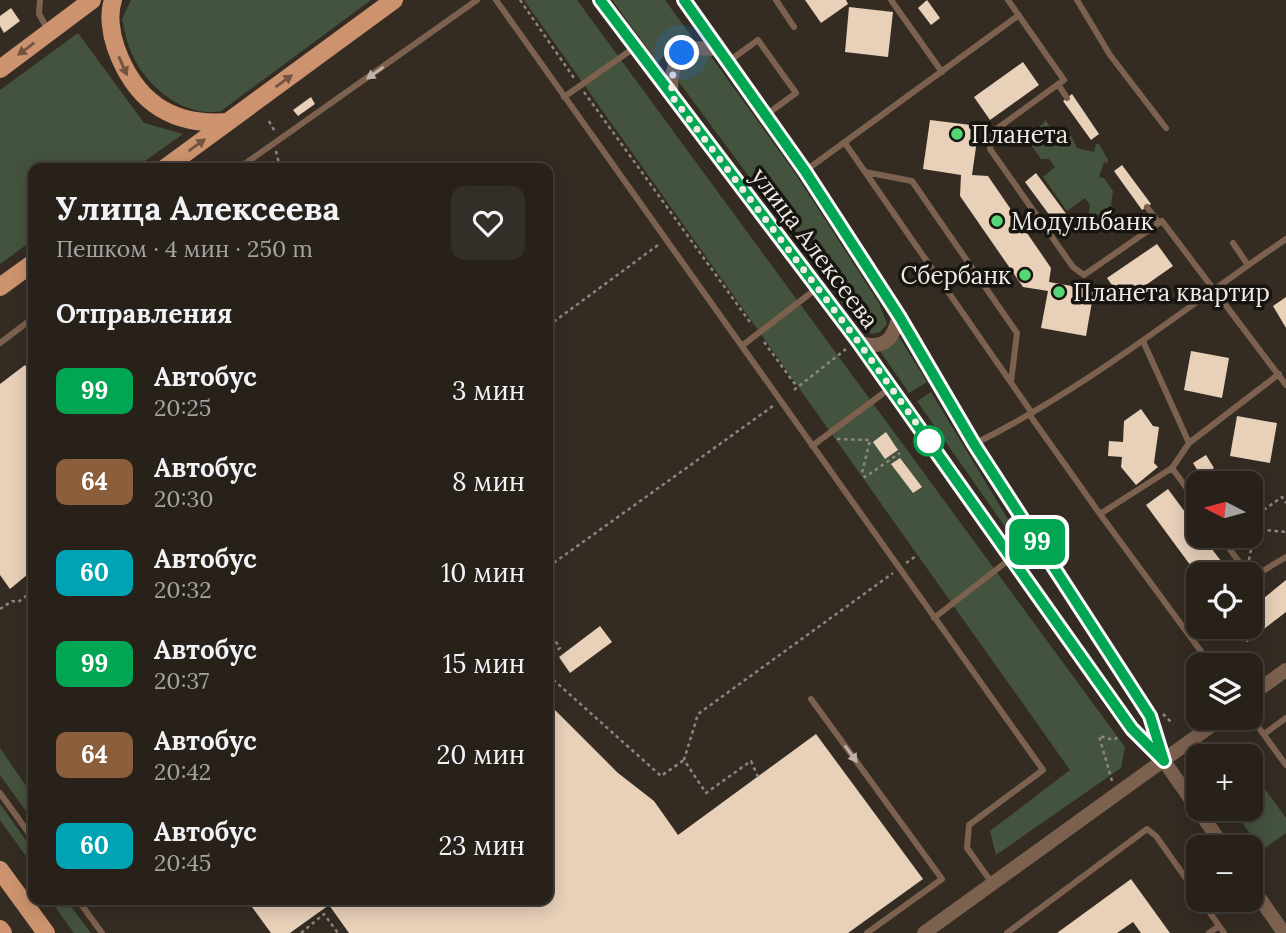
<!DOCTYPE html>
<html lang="ru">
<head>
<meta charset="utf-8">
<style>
	body { margin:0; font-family:Lora,serif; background:#332e27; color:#f1f3f6; height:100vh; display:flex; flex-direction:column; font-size:26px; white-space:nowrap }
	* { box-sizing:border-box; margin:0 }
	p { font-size:23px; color:#a4a3a2 }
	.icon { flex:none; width:38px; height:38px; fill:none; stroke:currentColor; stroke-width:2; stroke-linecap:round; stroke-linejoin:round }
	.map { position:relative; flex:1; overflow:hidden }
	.sheet { position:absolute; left:28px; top:163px; width:525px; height:742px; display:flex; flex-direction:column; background:#27211a; border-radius:14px; box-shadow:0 4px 18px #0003,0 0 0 2px #433e39 }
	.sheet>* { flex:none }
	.badge { padding:0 14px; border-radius:10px; font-size:24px; line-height:46px }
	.needle { width:46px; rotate:276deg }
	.tools { position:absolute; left:1186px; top:471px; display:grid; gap:14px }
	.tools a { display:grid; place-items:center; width:77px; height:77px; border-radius:14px; background:#27211a; box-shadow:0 4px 18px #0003,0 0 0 2px #433e39; font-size:35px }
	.you { position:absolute; width:35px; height:35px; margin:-18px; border:5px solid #fff; border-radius:50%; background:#1a73e8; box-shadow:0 0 0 10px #1a73e833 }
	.map>.badge { position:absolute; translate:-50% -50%; box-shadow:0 0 0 4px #fff }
	h2 { padding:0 28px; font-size:26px; line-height:63px }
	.round { display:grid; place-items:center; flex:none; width:74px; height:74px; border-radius:14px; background:#332e27 }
	.headline { display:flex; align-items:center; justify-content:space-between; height:119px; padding:0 28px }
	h1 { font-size:33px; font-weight:700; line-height:52px }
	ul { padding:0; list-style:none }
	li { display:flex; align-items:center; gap:21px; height:91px; padding:0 28px }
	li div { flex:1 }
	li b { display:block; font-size:26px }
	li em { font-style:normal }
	li .badge { min-width:77px; font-weight:700; text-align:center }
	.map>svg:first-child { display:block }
	.green { fill:#44533e }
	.building { fill:#e8d0b9 }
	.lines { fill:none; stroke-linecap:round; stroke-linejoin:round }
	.path { stroke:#8d867f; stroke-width:2.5; stroke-dasharray:3.5 3.5; stroke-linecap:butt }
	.service { stroke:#7d614f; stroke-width:6 }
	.tertiary { stroke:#7d614f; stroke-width:14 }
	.primary { stroke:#cd936e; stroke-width:18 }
	.oneway { fill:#725440 }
	.oneway2 { fill:#c1b3a8 }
	.line-casing { stroke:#fff; stroke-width:16 }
	.line { stroke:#00a651; stroke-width:10 }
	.walk { stroke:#efeae4; stroke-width:7; stroke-dasharray:0 12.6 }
	.poi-dot { fill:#53d673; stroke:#181511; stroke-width:2.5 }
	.stop-dot { fill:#fff; stroke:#00a651; stroke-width:3.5 }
	.labels { text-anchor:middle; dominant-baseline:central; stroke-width:7; stroke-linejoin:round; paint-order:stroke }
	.poi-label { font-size:24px; fill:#efeae4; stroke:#181511; text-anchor:start }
	.street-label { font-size:24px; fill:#efeae4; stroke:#181511 }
</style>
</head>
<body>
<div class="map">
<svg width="1286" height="933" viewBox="0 0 1286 933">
	<rect width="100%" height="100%" fill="#342c23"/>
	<!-- green -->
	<path class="green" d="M131,0H371L221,111C185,118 147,87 133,56C127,45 125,31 122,19Z
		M524,0H577L1125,747L1121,768L996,855L990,831L1070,770Z
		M612,0H665L692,37L673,44L658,63Z
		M78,33L144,123L183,134L135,168H33V240L0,264V90Z
		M697,52L710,55L793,170L879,303L887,324L880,332L872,334L861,328L679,82L677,66L684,57Z
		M1044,118L1056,135L1071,136L1077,148L1094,152L1096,144H1099L1108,160L1107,163L1104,162L1099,177L1104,178L1113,191L1111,205L1115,208L1114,217L1118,218V221L1110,220L1094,234L1087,226L1090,205L1085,198L1067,211L1043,177L1055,167L1049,159H1041L1022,132L1025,129L1034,131L1045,122Z
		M899,337L927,382L909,393L880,351Z
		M931,392L1032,559L1029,561L917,401Z
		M0,748L33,796V821L0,775Z
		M1251,770L1286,818V833L1262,850L1232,809L1251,808Z
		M0,804L33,850V866L0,820Z
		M50,900H66L91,933H74Z"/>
	<!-- building -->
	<path class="building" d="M805,0H846L848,4L821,23Z
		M927,0L940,18L931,25L918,8Z
		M849,7L893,12L888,57L845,52Z
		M11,8L20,21L4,33L0,26V16Z
		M1023,62L1039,85L990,120L974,97Z
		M1072,94L1099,134L1091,140L1063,101Z
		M311,97L315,104L298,116L293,110Z
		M930,120L979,126L972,175L988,176L1051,268L1049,282L1094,290L1086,336L1041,328L1048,291L1023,287L960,196L961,175L923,169Z
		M1122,165L1151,204L1142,210L1114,171Z
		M1036,173L1067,215L1056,224L1025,182Z
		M1157,244L1173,266L1123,301L1107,278Z
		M1286,297V328L1273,306Z
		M1191,351L1229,358L1222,398L1184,390Z
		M25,365L33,376V570L10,589L0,575V384Z
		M1141,409L1153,426L1159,427L1154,463L1158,467L1136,485L1121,467L1122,457L1108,456L1109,441L1123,442L1124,421Z
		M1237,416L1277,423L1270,463L1230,456Z
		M886,432L898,450L885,459L873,442Z
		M1206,455L1214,468L1201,476L1193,463Z
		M900,458L922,487L913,493L891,464Z
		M1168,489L1199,531V536H1202L1231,574H1199V577L1146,505Z
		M1286,580V612L1247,642L1235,626H1251V602L1254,606Z
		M600,626L612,642L570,673L559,657Z
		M548,703L618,773L654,801L678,835L816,734L923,879L848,933H349L329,905L290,933H271L247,900H548Z
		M1131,879L1170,933H1141L1133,922L1117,933H1057Z"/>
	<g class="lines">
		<!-- path -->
		<path class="path" d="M520,0L574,78
			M584,92L752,325
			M269,121L275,132
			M276,151L280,168
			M548,326L658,245
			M764,342L797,387
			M794,390L846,349
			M837,439L870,440L862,473L865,477L900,453
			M1251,513L1258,514L1255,529L1286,532
			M1258,514L1282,497L1286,503
			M1249,560L1255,529
			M906,563L916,556
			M548,567L773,406
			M0,609L12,601L18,602L33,591
			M548,630L560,648L548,657
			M548,675L661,776L684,760
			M1163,714L1173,724
			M758,777L751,761L706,793L684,760L698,714L893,573
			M1112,781L1099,736L1114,740L1118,737
			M301,933L324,914L338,933"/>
		<!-- service -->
		<path class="service" d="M40,0L39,14L48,30
			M496,0L1043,770L969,825L967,848L992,883
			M776,0L794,27
			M891,0L942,72
			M1008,0L1064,80L991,133L990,149L1073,267L1084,275L1162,221L1286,385
			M1077,0L1110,55L1166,128
			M729,61L758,40L796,93L766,115
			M1058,84L1067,98
			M564,97L634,48
			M845,143L1032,413
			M239,168L477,0
			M805,171L1019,15
			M865,172L912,181L1017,333L1011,382
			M1147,207L1159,223
			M1233,243L1248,265
			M1143,341L1189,443
			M0,343L33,318
			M743,345L816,289
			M1029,414L1100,514L1172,468L1199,505
			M974,444C1086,389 1183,309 1286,239
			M812,446L889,389
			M1172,468L1189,443L1279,374
			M1100,514L1211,665
			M1220,536L1248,574
			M1251,578L1286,557
			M934,618L1010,559
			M811,699L942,879L867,933
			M1251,717L1286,765
			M1264,734L1286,718
			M0,793L33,839
			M78,900L102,933
			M1201,900L1224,933
			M1007,933L1147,829L1156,836L1199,897
			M1209,933L1219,926"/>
		<!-- tertiary -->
		<path class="tertiary" d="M600,0L857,340L1132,729L1164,761L1224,847
			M684,0L805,171L899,316L974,444L1150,716L1163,756
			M671,95C671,74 672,62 689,48L719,49
			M858,342C884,351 893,340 899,316
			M1251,695L1286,670
			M1251,886L1284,933
			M924,933L1222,718"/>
		<!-- primary -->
		<path class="primary" d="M113,0C108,14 111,34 116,48C135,101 171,126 227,122
			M0,69L92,0
			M165,168L394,0
			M0,287L33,263
			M0,870L46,933
			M0,929L3,933"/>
	</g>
	<!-- one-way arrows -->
	<defs><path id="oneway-solid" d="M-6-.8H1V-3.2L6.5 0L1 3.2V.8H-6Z" transform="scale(1.75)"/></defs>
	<g class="oneway">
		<use href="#oneway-solid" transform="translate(26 49) rotate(143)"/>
		<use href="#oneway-solid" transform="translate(123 66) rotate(66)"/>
		<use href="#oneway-solid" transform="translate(284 81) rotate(-36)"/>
		<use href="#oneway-solid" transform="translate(197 145) rotate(-36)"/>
	</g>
	<g class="oneway2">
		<use href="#oneway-solid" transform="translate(375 73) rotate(145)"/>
		<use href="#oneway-solid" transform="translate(851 754) rotate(54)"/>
	</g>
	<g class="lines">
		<defs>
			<path id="line" d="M600,0L857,340L1132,729L1164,761L1150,716L974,444L899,316L805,171L684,0"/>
		</defs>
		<!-- line casing -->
		<use href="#line" class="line-casing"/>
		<!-- line -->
		<use href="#line" class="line"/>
		<!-- walk -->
		<path class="walk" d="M682,53L674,62L671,95L857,340L929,441"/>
	</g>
	<!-- markers -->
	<g class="poi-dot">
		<circle cx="957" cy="134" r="7"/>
		<circle cx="997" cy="221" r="7"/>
		<circle cx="1025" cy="275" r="7"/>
		<circle cx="1059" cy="292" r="7"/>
	</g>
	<circle class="stop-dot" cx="929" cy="441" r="14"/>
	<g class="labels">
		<!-- poi labels -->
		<g class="poi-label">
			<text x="971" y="134">Планета</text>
			<text x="1011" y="221">Модульбанк</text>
			<text x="1011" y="275" text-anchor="end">Сбербанк</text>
			<text x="1073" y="292">Планета квартир</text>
		</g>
		<!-- street labels -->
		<g class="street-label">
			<text transform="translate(815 248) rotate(53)">улица Алексеева</text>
		</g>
	</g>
</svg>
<div class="tools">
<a><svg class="needle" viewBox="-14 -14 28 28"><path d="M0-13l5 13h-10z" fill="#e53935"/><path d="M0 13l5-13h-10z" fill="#a4a3a2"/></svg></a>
<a><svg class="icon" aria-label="locate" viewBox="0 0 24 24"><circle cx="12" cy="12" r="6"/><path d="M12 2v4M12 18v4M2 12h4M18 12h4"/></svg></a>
<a><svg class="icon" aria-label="layers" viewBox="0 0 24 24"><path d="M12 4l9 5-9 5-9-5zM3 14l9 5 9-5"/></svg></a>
<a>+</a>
<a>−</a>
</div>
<div class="you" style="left:682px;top:53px"></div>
<b class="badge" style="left:1037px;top:542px;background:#00a651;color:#fff">99</b>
<section class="sheet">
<div class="headline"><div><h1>Улица Алексеева</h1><p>Пешком · 4 мин · 250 m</p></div><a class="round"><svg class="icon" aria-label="heart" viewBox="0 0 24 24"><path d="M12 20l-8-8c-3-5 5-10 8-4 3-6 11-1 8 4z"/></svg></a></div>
<h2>Отправления</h2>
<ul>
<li><span class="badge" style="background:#00a651;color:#fff">99</span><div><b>Автобус</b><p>20:25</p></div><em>3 мин</em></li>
<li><span class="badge" style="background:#8b5e3c;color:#fff">64</span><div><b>Автобус</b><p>20:30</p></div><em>8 мин</em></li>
<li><span class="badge" style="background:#00a3b4;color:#fff">60</span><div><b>Автобус</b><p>20:32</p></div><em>10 мин</em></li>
<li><span class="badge" style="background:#00a651;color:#fff">99</span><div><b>Автобус</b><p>20:37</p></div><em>15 мин</em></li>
<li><span class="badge" style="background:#8b5e3c;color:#fff">64</span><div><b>Автобус</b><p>20:42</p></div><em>20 мин</em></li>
<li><span class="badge" style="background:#00a3b4;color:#fff">60</span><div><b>Автобус</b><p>20:45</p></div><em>23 мин</em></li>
</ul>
</section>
</div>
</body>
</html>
